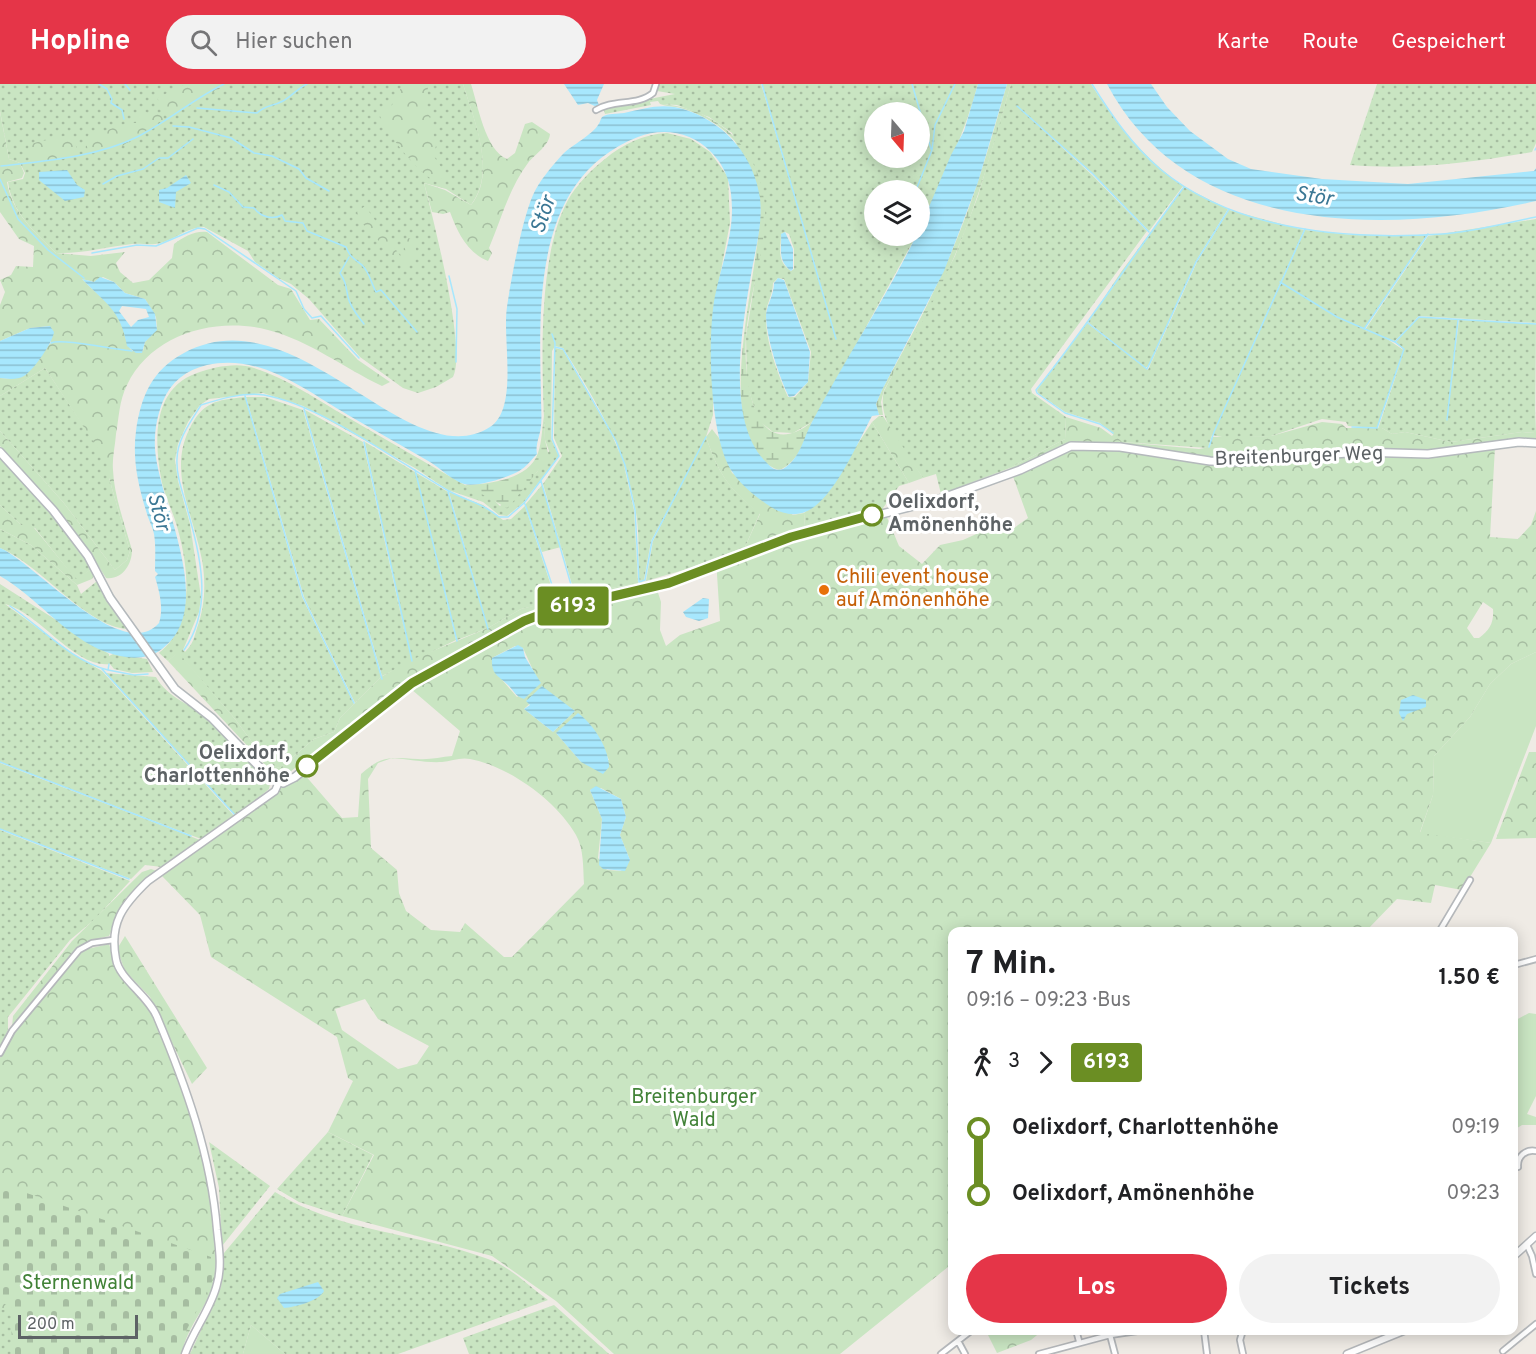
<!DOCTYPE html>
<html lang="de">
<head>
<meta charset="utf-8">
<style>
	body { margin:0; font-family:Overpass,sans-serif; background:#f2f2f2; color:#202124; height:100vh; display:flex; flex-direction:column; font-size:22px; white-space:nowrap }
	* { box-sizing:border-box; margin:0 }
	p { font-size:20px; color:#757577 }
	.icon { flex:none; width:33px; height:33px; fill:none; stroke:currentColor; stroke-width:2; stroke-linecap:round; stroke-linejoin:round }
	.map { position:relative; flex:1; overflow:hidden }
	.sheet { position:absolute; left:948px; top:843px; width:570px; height:408px; display:flex; flex-direction:column; background:#fff; border-radius:12px; box-shadow:0 3px 15px #0003 }
	.sheet>* { flex:none }
	.badge { padding:0 12px; border-radius:4px; font-size:21px; line-height:39px }
	.needle { width:39px; rotate:161deg }
	.tools { position:absolute; left:864px; top:18px; display:grid; gap:12px }
	.tools a { display:grid; place-items:center; width:66px; height:66px; border-radius:50%; background:#fff; box-shadow:0 3px 15px #0003; font-size:30px }
	.scale { position:absolute; left:18px; bottom:15px; width:120px; box-sizing:border-box; padding-left:6px; border:3px solid #5d6265; border-top:0; font-size:16px; line-height:21px; white-space:nowrap; color:#5d6265; -webkit-text-stroke:4px #fff; paint-order:stroke }
	.map>.badge { position:absolute; translate:-50% -50%; box-shadow:0 0 0 3px #fff }
	.legs { display:flex; align-items:center; gap:9px; height:66px; padding:0 18px; font-size:20px }
	.legs p { margin-inline-start:auto }
	.overview { display:flex; align-items:center; justify-content:space-between; height:102px; padding:0 18px }
	h1 { font-size:33px; font-weight:700; line-height:45px }
	.button { display:flex; gap:12px; margin-top:auto; padding:12px 18px }
	.button a { flex:1; height:69px; border-radius:36px; background:#e53548; color:#fff; font-size:24px; font-weight:700; line-height:69px; text-align:center }
	.button a+a { background:#f2f2f2; color:#202124 }
	ul { padding:0 18px; list-style:none }
	li { display:flex; align-items:center; gap:21px; height:66px; font-size:22px }
	li i { display:grid; place-items:center; width:9px; height:100%; margin:0 8px; background:currentColor }
	li i::after { content:''; width:15px; height:15px; margin:-8px; border:4px solid; border-radius:50%; background:#fff }
	li p { margin-inline-start:auto }
	li:first-child i { background:linear-gradient(#0000 50%,currentColor 0) }
	li:last-child i { background:linear-gradient(currentColor 50%,#0000 0) }
	header { display:flex; align-items:center; gap:36px; box-sizing:border-box; height:84px; padding:0 30px; background:#e53548; color:#fff }
	header strong { font-size:28px }
	nav { display:flex; gap:33px; margin-inline-start:auto; font-size:21px }
	.search { width:420px; height:54px; background:#f2f2f2; display:flex; align-items:center; gap:15px; box-sizing:border-box; padding:0 21px; border-radius:33px; color:#757577; font-size:22px }
	.map>svg:first-child { display:block }
	.grass { fill:url(#grass-dots); fill-rule:evenodd }
	.forest { fill:url(#forest-crowns); fill-rule:evenodd }
	.wetland { fill:url(#wetland-marsh) }
	.cemetery { fill:url(#cemetery-stones) }
	.green { fill:#c9e5c2 }
	.water { fill:url(#water-rules); fill-rule:evenodd }
	.lines { fill:none; stroke-linecap:round; stroke-linejoin:round }
	.stream { stroke:#a7e7fd; stroke-width:1.5 }
	.minor-casing { stroke:#b5b8bb; stroke-width:8 }
	.tertiary-casing { stroke:#b5b8bb; stroke-width:9 }
	.secondary-casing { stroke:#b4b9bc; stroke-width:10 }
	.minor { stroke:#fff; stroke-width:4.5 }
	.tertiary { stroke:#fff; stroke-width:6 }
	.secondary { stroke:#fff; stroke-width:7 }
	.line-1-casing { stroke:#fff; stroke-width:14 }
	.line-1 { stroke:#6b8e23; stroke-width:9 }
	.stop-1-dot { fill:#fff; stroke:#6b8e23; stroke-width:3 }
	.food-dot { fill:#e8710a; stroke:#fff; stroke-width:2 }
	.labels { text-anchor:middle; dominant-baseline:central; stroke-width:6; stroke-linejoin:round; paint-order:stroke }
	.street-label { font-size:20px; fill:#5d6265; stroke:#fff }
	.stop-label { font-size:20px; font-weight:bold; fill:#5d6265; stroke:#fff; text-anchor:start }
	.food-label { font-size:20px; fill:#c56008; stroke:#fff; text-anchor:start }
	.park-label { font-size:20px; fill:#418237; stroke:#fff }
	.water-label { font-size:21px; font-style:italic; fill:#3b7794; stroke:#fff }
</style>
</head>
<body>
<header>
<strong>Hopline</strong>
<div class="search"><svg class="icon" aria-label="search" viewBox="0 0 24 24"><circle cx="10" cy="10" r="6"/><path d="M15 15l6 6"/></svg>Hier suchen</div>
<nav><a>Karte</a><a>Route</a><a>Gespeichert</a></nav>
</header>
<div class="map">
<svg width="1536" height="1270" viewBox="0 0 1536 1270">
	<defs>
		<pattern id="grass-dots" width="8" height="8" patternUnits="userSpaceOnUse" patternTransform="scale(1.5)"><rect width="8" height="8" fill="#c9e5c2"/><path d="M2 2h.1M6 6h.1" fill="none" stroke="#a6bda1" stroke-width="1.8" stroke-linecap="round"/></pattern>
		<pattern id="forest-crowns" width="20" height="18" patternUnits="userSpaceOnUse" patternTransform="scale(1.5)"><rect width="20" height="18" fill="#c9e5c2"/><path d="M2 6a3 3 0 1 1 6 0M12 15a3 3 0 1 1 6 0" fill="none" stroke="#a6bda1"/></pattern>
		<pattern id="wetland-marsh" width="20" height="14" patternUnits="userSpaceOnUse" patternTransform="scale(1.5)"><rect width="20" height="14" fill="#c9e5c2"/><path d="M1 5h8M5 5V1M11 12h8M15 12V8" fill="none" stroke="#a6bda1"/></pattern>
		<pattern id="cemetery-stones" width="16" height="16" patternUnits="userSpaceOnUse" patternTransform="scale(1.5)"><rect width="16" height="16" fill="#c9e5c2"/><path d="M2 7V4a2 2 0 0 1 4 0v3zM10 15v-3a2 2 0 0 1 4 0v3z" fill="#a6bda1"/></pattern>
		<pattern id="water-rules" width="6" height="5" patternUnits="userSpaceOnUse" patternTransform="scale(1.5)"><rect width="6" height="5" fill="#a7e7fd"/><path d="M0 2.5h6" fill="none" stroke="#8bbfd0"/></pattern>
	</defs>
	<rect width="100%" height="100%" fill="#efebe5"/>
	<!-- grass -->
	<path class="grass" d="M0,0H463C474,36 497,87 471,121L446,105L424,99C433,134 467,266 453,293L436,303L418,309L403,304L360,273L309,215L291,200L278,194L255,178L248,167L204,143C186,143 173,158 155,160C148,161 139,159 132,160C106,163 82,170 56,169C35,148 12,129 8,98L23,95L25,89L20,79L9,75L0,27Z
		M658,0H761L836,253L762,0H978C965,49 942,97 920,144V106H874V152H916L822,323L812,338L793,349L773,348L758,336L747,300L746,253L765,133L732,49L709,33L677,21L660,20L658,17L650,18L651,21L605,30L603,24L675,10L657,7ZM874,28H920V74H874ZM785,148L789,150L794,165V185L791,187C776,177 781,165 781,150ZM778,194L784,195L811,268L808,298L795,313H788C778,290 765,257 766,231C766,220 773,211 773,199Z
		M1011,0H1091C1117,41 1144,74 1183,102L1149,147L1093,90L1017,22L1092,91L1147,147L1031,305L1032,309L1066,333L1065,355L1010,384L941,410L936,390L923,394C907,369 876,338 884,307L955,172L978,112Z
		M1377,0H1536V59L1532,68C1471,79 1412,86 1350,81Z
		M667,49L691,55L710,68L728,93L730,139L713,228V331L706,353C719,391 729,405 760,429L745,463L687,485L646,497L653,457L679,405L651,457L644,496L639,497C638,473 640,447 635,423C624,363 595,315 563,264L555,262L552,267L551,355L559,372L523,419L507,432L499,431L483,418L448,406L415,384L303,322L263,309L209,315L200,321L188,338L178,360L175,376L178,397L190,440L201,513L199,528L183,566L185,568C193,560 194,554 197,544C205,522 206,499 202,476C194,432 168,388 189,346C202,318 216,316 245,313L302,513L354,620L340,634L334,648L314,655L280,684L269,681L235,635L178,569L168,577L159,569C195,541 189,486 178,446C174,430 166,415 162,399C154,359 151,305 197,289C214,283 237,278 254,284C288,295 316,315 347,333C386,356 425,378 465,401L491,413L500,422L537,388L549,367L545,356C542,290 536,174 568,116C577,100 591,86 605,75C623,60 644,50 667,49Z
		M1184,103L1228,125L1196,177L1150,281L1145,284L1088,238L1121,188Z
		M1229,126L1304,146L1220,334L1305,146L1353,151L1426,152L1364,245L1346,237L1375,250L1365,246L1428,152L1536,135V239L1419,232L1395,257L1387,255L1405,267L1396,258L1419,233L1458,236L1447,337L1459,236L1536,240L1535,349L1522,348L1451,358L1405,348L1392,350L1382,344L1378,345L1403,271L1377,344L1348,342L1346,338L1322,335L1271,352L1227,354L1212,351L1208,364L1122,358L1100,339L1065,328L1038,309L1037,306L1087,239L1148,286L1197,178Z
		M555,264L563,266L616,358L624,382L634,426L638,499L575,511L543,400L562,372L554,354Z
		M45,284L109,380V394L130,467L127,476L115,486L63,418L0,347V312Z
		M246,313H265L303,326L381,593L355,619L304,513Z
		M305,326L363,358L407,559L365,358L448,408L488,544L457,556L428,437L456,556L382,592Z
		M872,338L909,399L899,402L883,424L805,443L804,429L822,415Z
		M0,370L52,427L93,484L76,496L35,444L21,441L0,421Z
		M542,401L561,463L542,468L525,421Z
		M449,408L483,421L503,436L511,435L525,422L556,517L521,525L488,544Z
		M0,445L31,461L77,501L81,510L97,497L127,545C85,542 40,480 0,464Z
		M0,500L109,570V572L113,570L147,575L153,588L132,589L114,585L110,580C75,585 40,529 5,520L76,572L102,587L235,733L201,755L0,678Z
		M105,589L156,593C167,614 194,622 212,636C234,653 252,680 270,700L269,705L236,732Z
		M0,679L200,756L162,783L145,781L131,795L0,745Z
		M0,746L130,797L95,835L70,856L8,933V946L0,963Z
		M328,1048L373,1071L342,1132L299,1118L277,1105Z
		M209,1058L270,1102L222,1162L219,1104Z
		M275,1108C338,1148 419,1149 488,1175C509,1182 530,1203 548,1216L398,1270H285L251,1241L243,1270H190L221,1203L224,1169Z
		M554,1221L609,1270H469L463,1254Z
		M12,1225V1270H0V1226Z"/>
	<!-- forest -->
	<path class="forest" d="M186,0H228L169,33L157,14Z
		M403,0H428L427,22L436,62L433,71L443,86V94L436,98C416,87 383,46 377,24L391,23Z
		M463,0H471C478,21 485,66 507,75L515,69L525,40L532,38L550,50C549,62 535,70 528,79C509,104 501,136 489,164L492,169L488,177C467,169 457,147 450,128L443,130L432,128L424,99L445,106L471,121C497,89 474,36 463,0Z
		M144,27L149,30H160L164,35L113,68H88L86,57L89,50C106,50 119,38 136,39L139,29Z
		M0,28L9,75L20,79L24,89L22,94L7,98C12,129 35,148 56,169L91,172L125,168L116,179L120,188L133,199L149,196L172,174L174,160C183,153 196,146 207,148L278,201L291,205L310,236L319,235L358,276L390,298L382,302C344,284 310,257 268,246C216,232 151,250 127,301C119,317 119,334 116,350C115,363 112,374 113,386C114,412 125,441 132,466C132,481 122,496 106,494L83,458L0,362V347L63,418L115,486L127,476L130,467L109,394L108,380L45,284L0,312V294C32,298 32,275 51,259L50,242L30,244L0,257V221L5,208L0,196L11,191L16,182L33,183L34,162L19,155L0,128ZM103,193L114,198L125,209L145,215L156,233L157,243L145,258L143,267H132C124,259 126,246 121,236C111,219 95,209 82,195L94,198Z
		M65,52L75,58L78,71L33,80L28,67L29,60Z
		M365,122L401,173L407,171L403,159L408,154L414,156L417,172L410,179L403,181L399,178L358,135L357,128Z
		M1536,326V362L1520,360L1495,363L1490,453L1518,455L1531,441L1536,427V568L1511,580L1490,600L1470,633L1434,672L1433,711L1420,748L1491,759L1462,806L1435,801L1431,819L1397,815L1366,847L952,848V1188L948,1183L840,1270H614L556,1217L492,1172L342,1132L374,1071L328,1048L353,997L348,994L337,953L211,873L200,831L162,792L287,700L332,654L290,688L271,687L168,577L178,568L235,635L269,681L280,684L314,655L334,648L340,634L381,593L411,576L488,544L521,525L585,509L654,496L661,518L660,546L666,562L680,551L720,537L716,475L745,463L760,430C729,405 719,391 706,353L712,345L719,354L732,389L793,431L804,429L805,443L883,424L899,462L922,480L940,461L963,456L1003,438L1014,444L1028,434L1010,384L1065,355L1066,333L1101,344L1112,352L1114,350L1122,358L1199,365L1210,363L1212,353L1271,352L1322,338L1342,340L1346,344H1382L1392,350L1405,348L1451,358L1522,348L1535,349ZM1483,518L1493,525C1494,538 1490,546 1479,554H1474L1467,544ZM515,562L523,564L537,595L517,613L503,597L492,574ZM411,605L460,647L452,672C441,673 429,676 418,675C390,674 384,670 361,690L358,733L342,734L304,690L342,655ZM544,606L575,627L553,648L524,625ZM556,649L600,657L609,676L581,678ZM392,674C408,675 426,679 442,678C451,677 461,673 470,675C508,682 556,716 576,751C584,765 583,784 584,800L512,873H504L465,839L460,848L431,846L406,827L399,809L397,786L371,764L368,695L378,679ZM601,704L621,715L626,733L620,751L630,776L621,787L607,786L598,774L602,735L590,706ZM365,915L378,935L429,962L417,980L398,985L342,946L335,925Z
		M879,332H883L923,394L909,399L872,338Z
		M0,421L21,441L31,440L76,495L93,484L95,489L92,495L77,501L31,461L0,445Z
		M1529,668H1536V754L1496,755Z
		M151,785L157,787L126,814L109,852L92,856L76,864L12,943L13,932L72,857L142,788Z
		M125,852L207,984L192,1000L150,913L125,887L117,865Z
		M109,860L118,889L145,918L154,933C185,1014 225,1102 215,1190C212,1220 186,1241 182,1270H12L11,1226H0V974L15,947L83,866Z
		M986,1247H1042L1031,1256L997,1269Z"/>
	<!-- wetland -->
	<path class="wetland" d="M1007,0H1011C994,58 979,116 955,171C935,218 909,262 884,306L881,318L883,331H879L876,320L882,306C903,267 925,228 943,187C971,127 989,64 1007,0Z
		M660,20C721,23 768,73 765,135C763,174 749,213 746,252C743,291 753,384 812,338C805,356 798,379 779,386C702,361 766,172 760,115C758,98 749,75 738,61C724,42 700,29 677,23C671,22 665,22 660,20Z
		M544,332L545,356L549,373L512,419L507,424L465,401C488,400 529,396 538,369C542,358 542,343 544,332Z"/>
	<!-- cemetery -->
	<path class="cemetery" d="M0,1092L15,1105L211,1173L212,1198L187,1245L179,1270H14L13,1225L0,1217Z"/>
	<!-- green -->
	<path class="green" d="M1536,568V642L1491,759L1420,749L1433,711L1434,672L1470,633L1490,600L1511,580Z
		M1529,929L1536,930V1012L1527,1030L1536,1033V1041H1522L1514,1046V937Z
		M251,1241L285,1270H243Z"/>
	<!-- water -->
	<path class="water" d="M564,0H604L597,16L599,21L597,23L588,19L578,21Z
		M978,0H1007L978,98L958,151L944,187L882,306L876,320L879,331L872,332C858,358 838,405 814,423C798,435 781,431 765,419C755,412 740,400 733,389C709,356 707,252 715,212C721,182 732,156 732,125C732,103 727,84 711,68C692,48 663,43 638,53C533,94 539,218 541,313C541,322 542,332 541,342C540,352 535,361 537,370C532,375 527,382 522,385C513,392 477,404 464,400C452,396 441,385 430,378C403,362 375,347 348,331C305,306 260,269 207,281C186,286 171,298 163,317C157,332 154,348 155,365C159,420 218,523 162,565C146,577 125,575 106,568C65,553 36,512 0,492V464C34,478 122,581 159,539C164,524 159,506 155,493L158,490L155,487C155,475 156,462 154,450C153,444 150,439 148,433C139,405 132,377 136,347C141,312 152,286 184,269C297,208 409,395 490,343C519,324 502,255 507,223C511,195 522,136 533,111C539,97 553,81 563,70C571,62 593,50 598,41C600,39 600,36 602,33C608,29 617,30 624,29C648,24 664,18 689,27C727,41 754,73 760,114C763,141 755,166 751,191C742,243 726,335 764,376C770,382 774,388 783,385C800,375 803,355 812,338C845,275 885,216 916,152H920V144L951,71L964,47Z
		M1107,0H1151L1167,23L1190,47L1228,75L1251,85L1322,95L1408,100L1534,87L1536,84V117C1390,151 1188,154 1107,0Z
		M67,86L77,101L85,106L84,113L65,117L39,96V88Z
		M186,91L191,99L176,108L175,124L159,118V106L167,104Z
		M785,148L793,165V185L791,187C777,176 782,165 781,150Z
		M100,193L114,198L125,209L145,215L155,230L157,246L145,258L142,269H136L127,262C121,226 105,219 82,195L94,198ZM122,222L146,225L149,233L138,236L131,243L119,227Z
		M778,194L784,196L810,268L808,298L794,312L789,313C779,293 766,253 766,231C767,220 774,211 774,199Z
		M50,242L54,248C53,258 34,286 24,292C17,296 8,295 0,294V257L30,244Z
		M703,514L709,515L708,534L699,537L686,533L683,528Z
		M518,561L523,564L525,573L541,599L524,615C515,612 515,608 509,602C499,591 491,592 492,574Z
		M542,602L575,627L553,648L524,625L530,621L526,617Z
		M1413,611L1426,616V623L1407,630L1403,637L1399,629L1401,616Z
		M578,629C593,640 609,664 609,683L603,690L581,678L556,649Z
		M596,702L621,715L626,733L620,751L630,776L625,787L603,785L599,781L602,735L590,706Z
		M318,1198L324,1207C319,1217 295,1223 284,1224L277,1214L280,1210Z"/>
	<g class="lines">
		<!-- stream -->
		<path class="stream" d="M99,0L107,5L112,15L111,19L122,26L124,35
			M125,0L130,6
			M762,0L836,255
			M912,0L931,65
			M1092,0C1112,32 1132,61 1160,85C1236,148 1348,156 1442,150C1473,148 1505,139 1536,133
			M1017,22L1093,90L1149,148
			M197,24L257,29C267,20 272,23 283,17C292,12 298,4 307,0
			M173,42L189,43L231,54L254,69L272,72L299,85L306,94L329,107
			M1535,66L1536,64
			M1,82C44,77 97,73 137,53C167,38 193,15 224,0
			M0,95L18,135L48,166L84,194
			M103,100L117,92L143,85L159,74H168L193,55
			M214,101L229,108L243,123L254,124C261,133 272,136 282,131L285,137L303,139L307,147L346,163C350,174 354,174 362,181C370,189 371,199 376,208L381,206L417,248
			M916,106L932,66L935,41L955,0
			M92,169L137,161L156,162L198,144L205,145L296,207L304,225L312,234L321,232L359,274
			M349,173L340,189C346,198 346,203 348,213C350,223 358,232 364,240
			M449,192L457,225L456,278
			M1280,198L1337,233L1395,258L1404,265L1377,344L1352,343
			M1088,239L1147,285L1196,178L1229,125
			M1364,245L1428,150
			M1395,258L1419,233L1536,240
			M51,259C62,254 115,266 132,267
			M555,263L563,265L616,357L625,381L635,426L639,498L645,496L652,457L706,353
			M245,312L303,513L354,619
			M304,325L382,595
			M1447,336L1458,236
			M1113,349L1100,340L1065,329L1037,309L1036,306C1089,240 1134,170 1184,103
			M364,358L412,577
			M1209,363L1214,348L1305,145
			M415,386L457,557
			M541,397L574,511
			M448,408L488,545
			M525,420L557,516
			M10,522C41,543 71,577 108,586
			M184,566C214,523 200,471 187,424C183,409 176,392 177,375C177,356 191,337 201,321C220,315 243,308 264,311C319,320 397,377 447,406C468,418 479,417 499,433H508L524,419L559,372L552,355L555,259L552,250
			M109,580L108,586L134,591L148,590
			M102,585L235,731
			M0,678L191,752
			M0,745L129,795"/>
		<defs>
			<path id="minor" d="M596,26C613,15 638,22 653,9L656,0
				M1439,848L1470,796
				M1514,881L1536,875
				M0,969L12,947L79,866L92,859L113,856
				M1518,1083C1517,1072 1526,1065 1536,1067
				M1527,1161L1532,1172L1536,1190
				M1076,1246L1079,1257
				M1204,1246L1207,1270
				M958,1257L965,1270
				M1503,1267L1536,1240
				M941,1270L972,1246
				M1039,1270L1110,1251
				M1115,1270L1110,1251L1144,1246
				M1243,1270L1240,1256L1243,1246"/>
			<path id="tertiary" d="M1514,1172L1536,1152
				M185,1270C193,1247 212,1223 217,1200C222,1183 219,1164 217,1146C211,1071 186,1002 157,933C148,911 119,895 116,875C109,839 123,821 148,797L275,707L279,698
				M1347,1270L1406,1246"/>
			<path id="secondary" d="M0,368L53,426L88,472L110,514L175,605L212,634L270,694L283,699L295,693L412,599L524,537L551,527L659,502L791,453L937,416L1020,386L1071,362L1120,363L1210,377L1242,378L1359,368L1428,370L1519,358L1536,359"/>
		</defs>
		<!-- minor casing -->
		<use href="#minor" class="minor-casing"/>
		<!-- tertiary casing -->
		<use href="#tertiary" class="tertiary-casing"/>
		<!-- secondary casing -->
		<use href="#secondary" class="secondary-casing"/>
		<!-- minor -->
		<use href="#minor" class="minor"/>
		<!-- tertiary -->
		<use href="#tertiary" class="tertiary"/>
		<!-- secondary -->
		<use href="#secondary" class="secondary"/>
	</g>
	<g class="lines">
		<defs>
			<path id="line-1" d="M307,682L412,599L524,537L550,527L669,499L791,453L872,431"/>
		</defs>
		<!-- line-1 casing -->
		<use href="#line-1" class="line-1-casing"/>
		<!-- line-1 -->
		<use href="#line-1" class="line-1"/>
	</g>
	<!-- markers -->
	<g class="stop-1-dot">
		<circle cx="872" cy="431" r="10"/>
		<circle cx="307" cy="682" r="10"/>
	</g>
	<circle class="food-dot" cx="824" cy="506" r="6"/>
	<g class="labels">
		<!-- street labels -->
		<g class="street-label">
			<text transform="translate(1299 373) rotate(-2)">Breitenburger Weg</text>
		</g>
		<!-- stop labels -->
		<g class="stop-label">
			<text x="888" y="419">Oelixdorf,<tspan x="888" dy="23">Amönenhöhe</tspan></text>
			<text x="290" y="670" text-anchor="end">Oelixdorf,<tspan x="290" dy="23">Charlottenhöhe</tspan></text>
		</g>
		<!-- food labels -->
		<g class="food-label">
			<text x="836" y="494">Chili event house<tspan x="836" dy="23">auf Amönenhöhe</tspan></text>
		</g>
		<!-- park labels -->
		<g class="park-label">
			<text x="694" y="1014">Breitenburger<tspan x="694" dy="23">Wald</tspan></text>
			<text x="78" y="1200">Sternenwald</text>
		</g>
		<!-- water labels -->
		<g class="water-label">
			<text transform="translate(1314 113) rotate(9)">Stör</text>
			<text transform="translate(544 131) rotate(-71)">Stör</text>
			<text transform="translate(158 428) rotate(75)">Stör</text>
		</g>
	</g>
</svg>
<div class="tools">
<a><svg class="needle" viewBox="-14 -14 28 28"><path d="M0-13l5 13h-10z" fill="#e53935"/><path d="M0 13l5-13h-10z" fill="#757577"/></svg></a>
<a><svg class="icon" aria-label="layers" viewBox="0 0 24 24"><path d="M12 4l9 5-9 5-9-5zM3 14l9 5 9-5"/></svg></a>
</div>
<div class="scale">200 m</div>
<b class="badge" style="left:573px;top:522px;background:#6b8e23;color:#fff">6193</b>
<section class="sheet">
<div class="overview"><div><h1>7 Min.</h1><p>09:16 – 09:23 · Bus</p></div><b>1.50 €</b></div>
<div class="legs"><svg class="icon" aria-label="walk" viewBox="0 0 24 24"><circle cx="13" cy="4" r="2"/><path d="M13 8l-2 6 4 7M11 14l-3 7M7 12l3-4h3l4 4"/></svg>3<svg class="icon" aria-label="forward" viewBox="0 0 24 24"><path d="M9 5l7 7-7 7"/></svg><b class="badge" style="background:#6b8e23;color:#fff">6193</b></div>
<ul>
<li><i style="color:#6b8e23"></i><b>Oelixdorf, Charlottenhöhe</b><p>09:19</p></li>
<li><i style="color:#6b8e23"></i><b>Oelixdorf, Amönenhöhe</b><p>09:23</p></li>
</ul>
<div class="button"><a>Los</a><a>Tickets</a></div>
</section>
</div>
</body>
</html>
